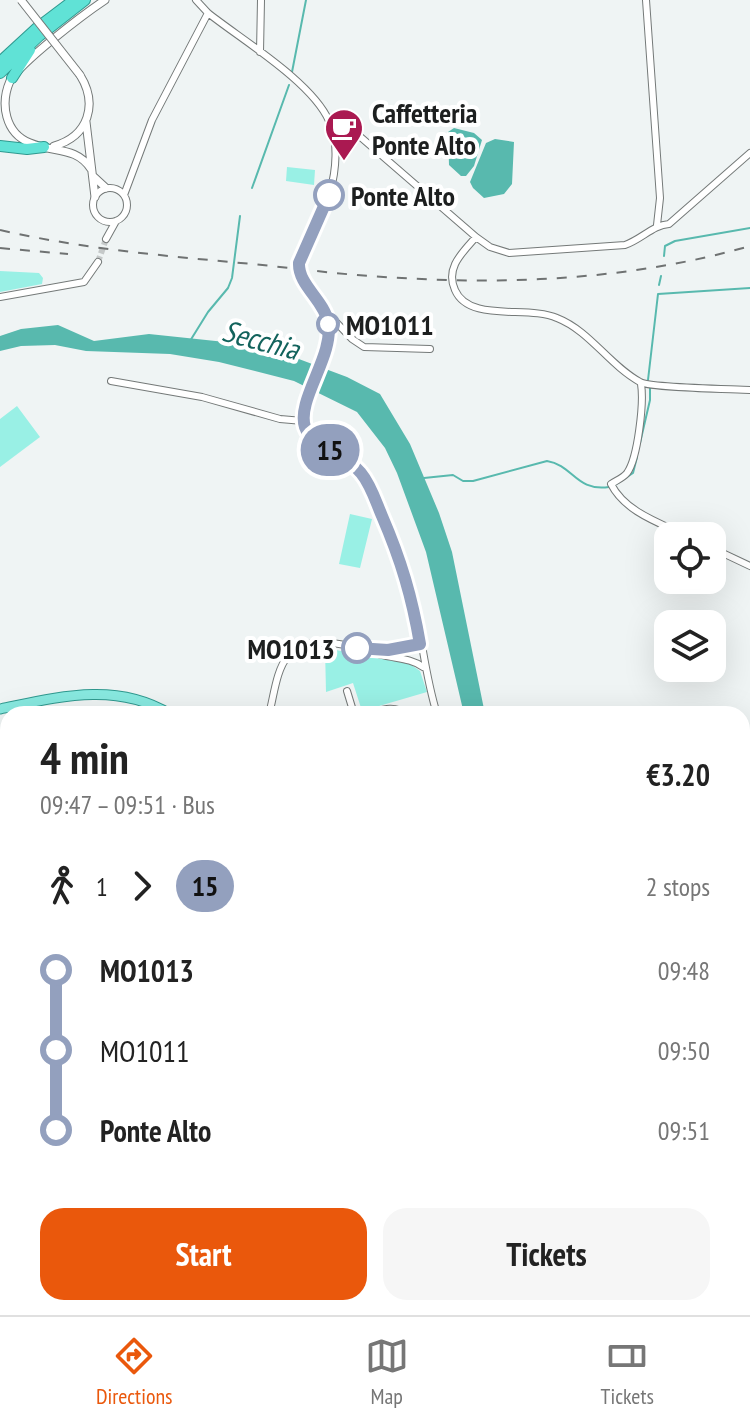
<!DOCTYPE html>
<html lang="en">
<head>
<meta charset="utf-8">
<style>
	body { margin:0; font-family:"PT Sans Narrow",sans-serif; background:#f6f6f6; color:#222; height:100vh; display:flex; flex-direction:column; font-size:30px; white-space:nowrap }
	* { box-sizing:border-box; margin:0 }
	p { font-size:26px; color:#767676 }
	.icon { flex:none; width:44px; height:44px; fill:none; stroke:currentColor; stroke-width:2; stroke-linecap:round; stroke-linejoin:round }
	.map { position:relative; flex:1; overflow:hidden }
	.drawer { position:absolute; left:0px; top:706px; width:750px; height:610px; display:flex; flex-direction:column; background:#fff; border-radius:24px 24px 0 0; box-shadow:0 8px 32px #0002 }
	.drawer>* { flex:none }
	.badge { padding:0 16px; border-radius:26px; font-size:28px; line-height:52px }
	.fabs { position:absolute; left:654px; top:522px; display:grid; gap:16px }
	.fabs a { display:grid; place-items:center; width:72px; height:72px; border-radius:16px; background:#fff; box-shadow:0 8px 32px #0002; font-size:40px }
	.map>.badge { position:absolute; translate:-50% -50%; box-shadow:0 0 0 4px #fff }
	.legs { display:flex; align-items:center; gap:12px; height:88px; padding:0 40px; font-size:26px }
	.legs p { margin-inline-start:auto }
	.summary { display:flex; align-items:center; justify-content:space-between; height:136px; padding:0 40px }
	h1 { font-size:44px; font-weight:600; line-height:60px }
	.cta { display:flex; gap:16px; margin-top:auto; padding:16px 40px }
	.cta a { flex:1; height:92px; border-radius:24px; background:#ea580c; color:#fff; font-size:32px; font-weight:600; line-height:92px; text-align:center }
	.cta a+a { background:#f6f6f6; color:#222 }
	ul { padding:0 40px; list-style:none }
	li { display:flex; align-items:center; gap:28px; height:80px; font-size:30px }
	li i { display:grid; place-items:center; width:12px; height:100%; margin:0 10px; background:currentColor }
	li i::after { content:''; width:20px; height:20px; margin:-10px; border:6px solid; border-radius:50%; background:#fff }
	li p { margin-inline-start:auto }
	li:first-child i { background:linear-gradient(#0000 50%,currentColor 0) }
	li:last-child i { background:linear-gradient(currentColor 50%,#0000 0) }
	.tabs { display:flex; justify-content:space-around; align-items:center; height:112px; border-top:2px solid #e0e0e0; background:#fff; font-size:22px; color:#767676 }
	.tabs a { display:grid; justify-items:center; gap:4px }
	.tabs .active { color:#ea580c }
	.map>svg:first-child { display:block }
	.green { fill:#99f0e5 }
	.water { fill:#58b9ae }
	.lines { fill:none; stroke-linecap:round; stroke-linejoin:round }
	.stream { stroke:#58b9ae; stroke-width:2 }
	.minor-tunnel { stroke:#c5c9c9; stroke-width:6; stroke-dasharray:6 3; stroke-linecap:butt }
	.minor-casing { stroke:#747978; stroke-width:8 }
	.tertiary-casing { stroke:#747978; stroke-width:9 }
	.primary-casing { stroke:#2f998f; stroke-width:11 }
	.trunk-casing { stroke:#2f998f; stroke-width:12 }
	.minor { stroke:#fff; stroke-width:6 }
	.tertiary { stroke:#fff; stroke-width:7 }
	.primary { stroke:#88e9e0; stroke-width:9 }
	.trunk { stroke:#60e2d6; stroke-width:10 }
	.rail { stroke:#6f7272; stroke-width:2; stroke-dasharray:10 10; stroke-linecap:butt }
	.tertiary-bridge-casing { stroke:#747978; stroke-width:9; stroke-linecap:butt }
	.tertiary-bridge { stroke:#fff; stroke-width:7 }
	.line-1-casing { stroke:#fff; stroke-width:18 }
	.line-1 { stroke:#93a0be; stroke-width:12 }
	.stop-1-dot { fill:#fff; stroke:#93a0be; stroke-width:4 }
	.labels { text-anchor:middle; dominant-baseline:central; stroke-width:8; stroke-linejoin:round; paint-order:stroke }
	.poi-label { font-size:28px; font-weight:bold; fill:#1d1f1f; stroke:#fff; text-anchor:start }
	.stop-label { font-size:28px; font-weight:bold; fill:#1d1f1f; stroke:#fff; text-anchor:start }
	.water-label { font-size:30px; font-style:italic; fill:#12635c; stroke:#fff }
</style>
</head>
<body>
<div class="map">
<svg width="750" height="1315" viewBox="0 0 750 1315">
	<rect width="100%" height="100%" fill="#eff4f4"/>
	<!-- green -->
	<path class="green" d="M287,167L315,170L314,185L286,181Z
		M0,271L39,273L43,278L42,284L0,292Z
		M17,406L40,437L0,467V419Z
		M350,514L372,519L360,568L339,564Z
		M325,648L410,664L420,671L427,692L362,711L353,683L326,692Z"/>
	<!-- water -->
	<path class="water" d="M454,128L474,133L482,140L474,166L466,176H461L449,165L448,132Z
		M495,139L514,142L512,184L504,194L484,198L473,188L470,182L486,143Z
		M58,325L94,341L149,334L264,346L347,377L380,394L410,444L439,513L452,552L485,714H464L426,552L397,473L385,448L357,412L294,381L219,362L170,354L86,351L55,345L21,346L0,351V336L21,329Z
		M0,842C12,869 13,922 0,949Z"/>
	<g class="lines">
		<!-- stream -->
		<path class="stream" d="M292,72L306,0
			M252,188L289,85
			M664,256L665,246L675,241L750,228
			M659,285L661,276
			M190,341L208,312L228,288L232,278L240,216
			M648,380L658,294L750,288
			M640,443L650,400V387
			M424,478L453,475L463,481H473L547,461C573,465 576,492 609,487
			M615,485L633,473L637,457"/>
		<!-- minor-tunnel -->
		<path class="minor-tunnel" d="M98,262L106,239"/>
		<defs>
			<path id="minor" d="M196,0L208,13C242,40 312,82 329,121C339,141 336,171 330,192C323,217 303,239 299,264C297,288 332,306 328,335C325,361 301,400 304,422C307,446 353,457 367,483C385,515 400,554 410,590C422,631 424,673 437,714
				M646,0L660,198L657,225
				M260,52L261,0
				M328,118L342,121L476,237L490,247L509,253L625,245C642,239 653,225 669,224L750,153
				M93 205a17 17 0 1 1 34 0a17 17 0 1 1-34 0Z
				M124,195L152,120L208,13
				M476,237C462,253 445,268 455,290C469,323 528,305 557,318C590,331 609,365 640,382C650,388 732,389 750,390
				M106,239L116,221
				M0,297L84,282L98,262
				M328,320L335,321L352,339L364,347L430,349
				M111,381L202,397L280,419L303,421
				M641,384C644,402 638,458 627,473C623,478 617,480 611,484C625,512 660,523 687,536
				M712,548L750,566
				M373,650L420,644
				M347,691L354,714
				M269,714C274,696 276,670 288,656C310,630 356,648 382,655C397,659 410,658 423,667
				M366,714C379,711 394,704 405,714
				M139,1308V1315"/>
			<path id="tertiary" d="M86,122L95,197
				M54,146C89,136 98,104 80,75
				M91,169C76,146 53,153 30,143C5,133 0,104 10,81C22,61 84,14 105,0
				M93,176L106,188"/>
			<path id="primary" d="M0,709C58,697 116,681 170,714
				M742,974L750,979"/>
			<path id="trunk" d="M0,62L37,28L74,0
				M0,73L39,36L85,0
				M12,78L30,50
				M0,146L27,149L44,147"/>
		</defs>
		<!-- minor casing -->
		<use href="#minor" class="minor-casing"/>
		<!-- tertiary casing -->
		<use href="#tertiary" class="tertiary-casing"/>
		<!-- primary casing -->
		<use href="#primary" class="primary-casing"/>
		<!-- trunk casing -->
		<use href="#trunk" class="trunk-casing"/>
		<!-- minor -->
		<use href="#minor" class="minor"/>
		<!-- tertiary -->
		<use href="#tertiary" class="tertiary"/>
		<!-- primary -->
		<use href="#primary" class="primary"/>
		<!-- trunk -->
		<use href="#trunk" class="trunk"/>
		<!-- rail -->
		<path class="rail" d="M0,230C83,249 167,256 252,264C302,269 352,276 402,278C518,285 639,278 750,246
			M0,248L68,254"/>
		<defs>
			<path id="tertiary-bridge" d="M21,0L80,75"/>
		</defs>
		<!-- tertiary-bridge casing -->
		<use href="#tertiary-bridge" class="tertiary-bridge-casing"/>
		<!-- tertiary-bridge -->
		<use href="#tertiary-bridge" class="tertiary-bridge"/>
	</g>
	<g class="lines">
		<defs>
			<path id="line-1" d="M329,195L299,263C298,285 324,300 328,322C335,355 296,400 305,427C313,450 346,454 361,473C371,485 376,502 382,516C401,560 412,597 420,644L388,650L357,648"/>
		</defs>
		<!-- line-1 casing -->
		<use href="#line-1" class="line-1-casing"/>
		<!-- line-1 -->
		<use href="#line-1" class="line-1"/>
	</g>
	<!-- icons -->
	<defs>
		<symbol id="cafe-pin" viewBox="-11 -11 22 30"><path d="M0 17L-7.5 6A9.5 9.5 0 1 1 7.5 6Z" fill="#aa1951" stroke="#fff"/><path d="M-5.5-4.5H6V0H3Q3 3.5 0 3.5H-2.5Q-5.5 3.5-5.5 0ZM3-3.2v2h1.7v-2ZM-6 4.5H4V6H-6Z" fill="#fff"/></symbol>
	</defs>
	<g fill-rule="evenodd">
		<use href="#cafe-pin" x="322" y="106" width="44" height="60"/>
	</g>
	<!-- markers -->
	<g class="stop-1-dot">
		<circle cx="329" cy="195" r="14"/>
		<circle cx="328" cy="324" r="10"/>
		<circle cx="357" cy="648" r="14"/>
	</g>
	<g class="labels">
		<!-- poi labels -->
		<g class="poi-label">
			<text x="372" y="112">Caffetteria<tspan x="372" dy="32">Ponte Alto</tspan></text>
		</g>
		<!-- stop labels -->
		<g class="stop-label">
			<text x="351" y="195">Ponte Alto</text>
			<text x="346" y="324">MO1011</text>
			<text x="335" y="648" text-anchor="end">MO1013</text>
		</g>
		<!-- water labels -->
		<g class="water-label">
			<text transform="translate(261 339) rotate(15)">Secchia</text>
		</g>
	</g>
</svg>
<div class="fabs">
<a><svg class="icon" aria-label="locate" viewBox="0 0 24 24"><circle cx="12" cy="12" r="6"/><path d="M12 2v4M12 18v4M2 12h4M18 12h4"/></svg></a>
<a><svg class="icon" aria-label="layers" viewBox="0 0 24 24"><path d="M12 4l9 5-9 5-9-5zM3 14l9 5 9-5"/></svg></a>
</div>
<b class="badge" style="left:330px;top:450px;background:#93a0be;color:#111">15</b>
<section class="drawer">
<div class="summary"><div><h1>4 min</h1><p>09:47 – 09:51 · Bus</p></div><b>€3.20</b></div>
<div class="legs"><svg class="icon" aria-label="walk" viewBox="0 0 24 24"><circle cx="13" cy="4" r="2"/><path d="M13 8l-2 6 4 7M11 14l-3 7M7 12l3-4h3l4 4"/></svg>1<svg class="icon" aria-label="forward" viewBox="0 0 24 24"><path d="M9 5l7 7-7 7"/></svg><b class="badge" style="background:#93a0be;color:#111">15</b><p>2 stops</p></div>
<ul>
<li><i style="color:#93a0be"></i><b>MO1013</b><p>09:48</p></li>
<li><i style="color:#93a0be"></i><span>MO1011</span><p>09:50</p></li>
<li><i style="color:#93a0be"></i><b>Ponte Alto</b><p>09:51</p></li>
</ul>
<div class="cta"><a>Start</a><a>Tickets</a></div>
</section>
</div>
<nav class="tabs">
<a class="active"><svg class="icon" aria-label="directions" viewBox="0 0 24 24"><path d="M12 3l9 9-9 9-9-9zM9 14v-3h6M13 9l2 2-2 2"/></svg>Directions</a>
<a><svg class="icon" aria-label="map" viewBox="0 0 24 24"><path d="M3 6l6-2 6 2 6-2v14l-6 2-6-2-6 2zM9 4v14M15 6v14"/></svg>Map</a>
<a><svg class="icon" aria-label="tickets" viewBox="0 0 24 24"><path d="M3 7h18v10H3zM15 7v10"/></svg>Tickets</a>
</nav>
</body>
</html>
